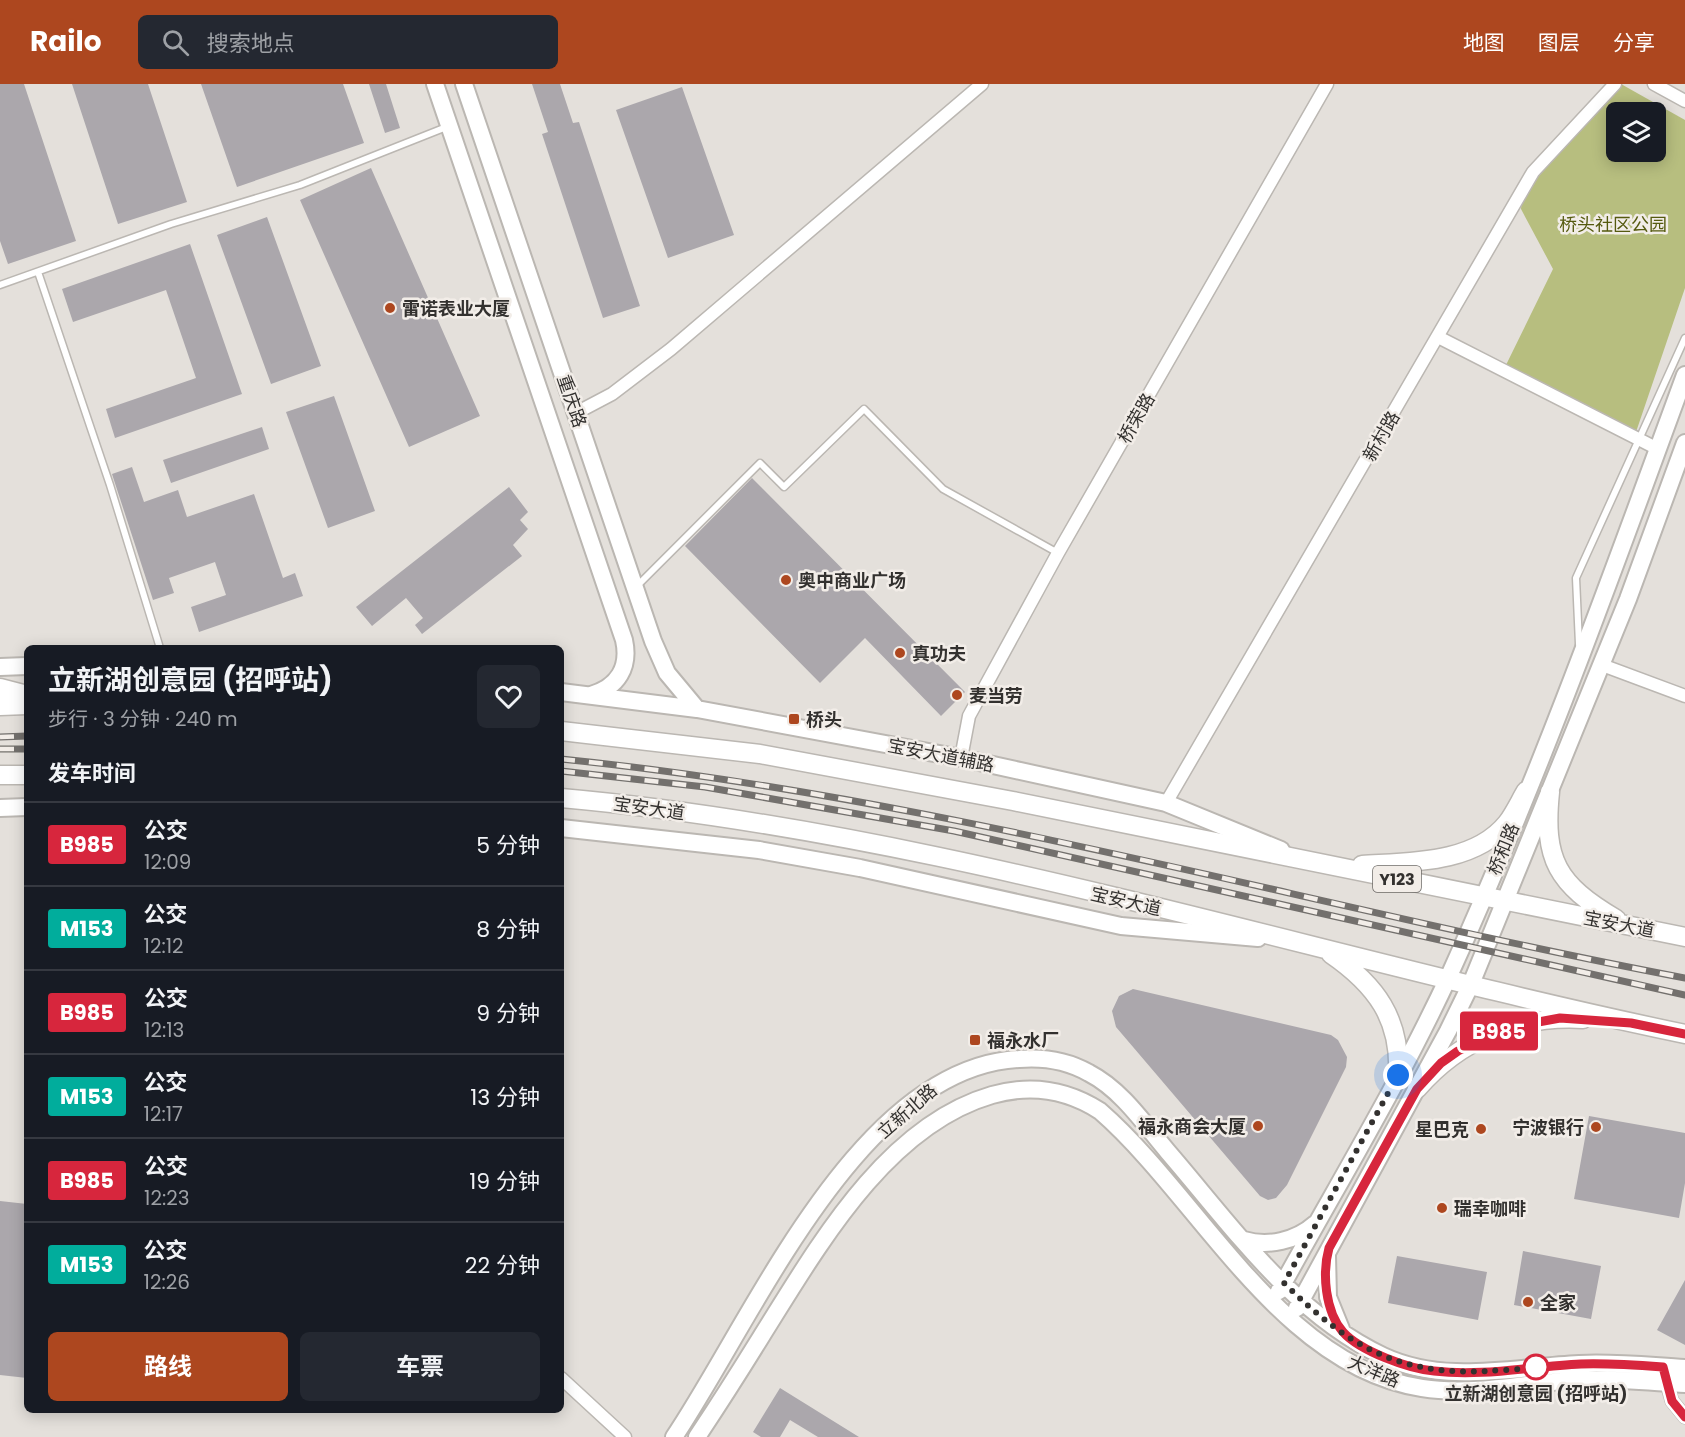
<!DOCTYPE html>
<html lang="zh">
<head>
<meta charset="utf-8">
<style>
	body { margin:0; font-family:Poppins,"Noto Sans SC",sans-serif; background:#242831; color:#f1f3f6; height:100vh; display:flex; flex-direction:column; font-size:22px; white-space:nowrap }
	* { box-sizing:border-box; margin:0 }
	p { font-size:20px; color:#9ea1a6 }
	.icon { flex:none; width:33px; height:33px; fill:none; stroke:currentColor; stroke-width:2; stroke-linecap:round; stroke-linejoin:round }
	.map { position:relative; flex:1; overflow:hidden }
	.panel { position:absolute; left:24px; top:561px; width:540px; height:768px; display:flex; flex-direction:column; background:#171b24; border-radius:9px; box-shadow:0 3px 15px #0003 }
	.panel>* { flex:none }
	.badge { padding:0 12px; border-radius:4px; font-size:21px; line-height:39px }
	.buttons { position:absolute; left:1606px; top:18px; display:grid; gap:12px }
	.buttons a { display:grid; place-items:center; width:60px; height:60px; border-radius:9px; background:#171b24; box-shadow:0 3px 15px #0003; font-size:30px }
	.you { position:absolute; width:30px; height:30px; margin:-15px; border:4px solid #fff; border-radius:50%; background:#1a73e8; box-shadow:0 0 0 9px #1a73e833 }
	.map>.badge { position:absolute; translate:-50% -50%; box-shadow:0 0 0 3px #fff }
	h2 { padding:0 24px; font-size:22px; line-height:54px }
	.round { display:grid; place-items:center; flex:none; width:63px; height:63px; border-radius:9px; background:#242831 }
	.overview { display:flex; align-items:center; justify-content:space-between; height:102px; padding:0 24px }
	h1 { font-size:28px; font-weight:700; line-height:45px }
	.button { display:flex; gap:12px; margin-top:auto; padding:12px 24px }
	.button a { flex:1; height:69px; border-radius:9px; background:#ad471f; color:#fff; font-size:24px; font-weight:700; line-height:69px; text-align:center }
	.button a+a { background:#242831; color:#f1f3f6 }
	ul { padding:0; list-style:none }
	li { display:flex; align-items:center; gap:18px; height:84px; padding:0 24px; border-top:2px solid #363941 }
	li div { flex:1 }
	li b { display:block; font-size:22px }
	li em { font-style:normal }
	li .badge { min-width:66px; font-weight:700; text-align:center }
	header { display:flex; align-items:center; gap:36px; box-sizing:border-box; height:84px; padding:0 30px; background:#ad471f; color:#fff }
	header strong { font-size:28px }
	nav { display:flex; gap:33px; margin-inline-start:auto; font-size:21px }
	.search { width:420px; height:54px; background:#242831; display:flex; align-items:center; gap:15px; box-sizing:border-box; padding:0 21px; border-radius:9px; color:#9ea1a6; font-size:22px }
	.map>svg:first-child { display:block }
	.green { fill:#b7be7f; fill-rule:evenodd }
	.building { fill:#aba7ac }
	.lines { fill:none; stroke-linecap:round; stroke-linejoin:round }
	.lane-casing { stroke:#bbb7b2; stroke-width:9 }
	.street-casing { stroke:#bbb7b2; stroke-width:15 }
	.secondary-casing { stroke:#bbb7b2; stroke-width:20 }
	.primary-casing { stroke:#bbb7b2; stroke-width:21 }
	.lane { stroke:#fff; stroke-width:6 }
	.street { stroke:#fff; stroke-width:12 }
	.secondary { stroke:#fff; stroke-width:16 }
	.primary { stroke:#fff; stroke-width:18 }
	.rail-casing { stroke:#73706d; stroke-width:7 }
	.rail { stroke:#f2ede8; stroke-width:4.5; stroke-dasharray:14; stroke-linecap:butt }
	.line-casing { stroke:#fff; stroke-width:14 }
	.line { stroke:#d7263d; stroke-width:9 }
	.walk { stroke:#33312f; stroke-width:6; stroke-dasharray:0 10.8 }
	.poi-dot { fill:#ad471f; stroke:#f2ede8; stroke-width:2 }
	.stop-dot { fill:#fff; stroke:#d7263d; stroke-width:3 }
	.labels { text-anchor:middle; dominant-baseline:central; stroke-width:5; stroke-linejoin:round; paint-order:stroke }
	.shield { fill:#f2ede8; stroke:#6c6966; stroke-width:1.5 }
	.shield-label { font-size:16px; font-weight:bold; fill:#33312f }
	.park-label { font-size:18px; fill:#555a0f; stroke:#f2ede8 }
	.poi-label { font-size:18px; font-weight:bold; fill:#33312f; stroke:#f2ede8; text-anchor:start }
	.street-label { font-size:18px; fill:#33312f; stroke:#f2ede8 }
	.stop-label { font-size:18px; font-weight:bold; fill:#33312f; stroke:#f2ede8 }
</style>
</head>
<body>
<header>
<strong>Railo</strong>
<div class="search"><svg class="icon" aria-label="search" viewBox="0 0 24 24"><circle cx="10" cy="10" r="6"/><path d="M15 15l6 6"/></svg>搜索地点</div>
<nav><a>地图</a><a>图层</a><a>分享</a></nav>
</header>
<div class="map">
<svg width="1685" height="1353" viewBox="0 0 1685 1353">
	<rect width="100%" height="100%" fill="#e4e0db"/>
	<!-- green -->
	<path class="green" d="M1621,0L1685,36V204L1636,348L1506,281L1553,185L1521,125C1521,96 1599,24 1621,0ZM1617,28H1656V68H1617Z"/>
	<!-- building -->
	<path class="building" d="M0,0H24L76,157L8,180L0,157Z
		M72,0H148L187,118L118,140Z
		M201,0H343L364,59L237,103Z
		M369,0H386L400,44L385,49Z
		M532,0H560L573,39L579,38L640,222L603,234L542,50L548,48Z
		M682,3L734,151L668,174L616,26Z
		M371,84L480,332L409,363L300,116Z
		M267,133L321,282L271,300L217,151Z
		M190,160L242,310L115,354L106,325L196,294L166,206L73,238L62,205Z
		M334,312L375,427L328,444L286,328Z
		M262,343L269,365L171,399L163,376Z
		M132,383L144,418L178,406L187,433L254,410L283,494L295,489L303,512L199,548L191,523L226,511L215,478L169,494L174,509L153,516L112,390Z
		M752,394L965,608L941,632L865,554L820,599L685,462Z
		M509,403L528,428L520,436L528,445L513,461L522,472L422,550L415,541L423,534L406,514L372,542L356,523Z
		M1133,905L1331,951L1338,956L1347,973L1346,983L1287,1101L1276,1114L1268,1116L1260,1112L1116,943L1112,927L1119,912Z
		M1589,1032L1685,1049V1099L1679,1134L1574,1115Z
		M0,1117L27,1120V1294L0,1291Z
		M1523,1167L1601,1182L1591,1235L1514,1221Z
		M1397,1172L1487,1188L1478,1236L1388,1219Z
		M1685,1196V1261L1657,1246Z
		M780,1304L859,1353H818L790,1336L780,1353H761L753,1348Z"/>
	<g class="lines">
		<defs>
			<path id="lane" d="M38,188L110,401L160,564
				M0,201L171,140L300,101L449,42
				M637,502L760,379L784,403L864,325L943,405L1058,469
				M1579,560L1576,494L1685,254"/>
			<path id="street" d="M1654,0L1685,17
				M1438,253L1658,365
				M576,329L612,310L671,265L982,0
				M1602,581L1685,612
				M961,674L969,632L1058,469L1327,0
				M1166,719L1533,88L1615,0
				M1665,1293L1672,1317L1685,1333
				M561,1294L625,1353"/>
			<path id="secondary" d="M435,0L624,556C630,583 618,603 591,611
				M464,0L653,557L667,589L697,625
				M0,583L27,582
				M561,608L697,625L961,674L1166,719L1281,766
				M0,724L27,723
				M561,744L759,766L860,784L1121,842L1258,854
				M1244,1156C1268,1163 1296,1157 1315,1140
				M1327,1172L1328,1213L1341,1245
				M1279,1207C1336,1103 1399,1000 1449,892C1538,696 1611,493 1685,291
				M1297,1224L1448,947L1471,900L1628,515L1685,359
				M674,1353C753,1236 858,983 1019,975C1043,973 1068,977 1089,989C1122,1006 1145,1041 1168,1068C1231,1141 1293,1230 1383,1272C1445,1301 1514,1283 1579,1280C1614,1278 1650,1282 1685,1284
				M697,1353C719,1320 740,1287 761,1253C817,1164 885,1042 992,1011C1031,1000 1066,1005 1100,1027C1199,1113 1281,1283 1422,1304C1473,1312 1525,1299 1576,1296C1612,1294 1649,1298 1685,1300"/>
			<path id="primary" d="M0,604L27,611
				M0,622L27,621
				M561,647L760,670L1013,717L1685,853
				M0,691H27
				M1550,708C1543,776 1557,800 1616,835
				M561,714C943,748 1311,872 1685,950
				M1362,781C1409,778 1474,780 1507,739C1514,730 1520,717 1526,707
				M1331,870C1376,901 1401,935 1398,991
				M1417,1005C1459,956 1518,931 1583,935"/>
		</defs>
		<!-- lane casing -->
		<use href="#lane" class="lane-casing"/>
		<!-- street casing -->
		<use href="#street" class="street-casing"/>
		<!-- secondary casing -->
		<use href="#secondary" class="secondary-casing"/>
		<!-- primary casing -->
		<use href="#primary" class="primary-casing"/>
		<!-- lane -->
		<use href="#lane" class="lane"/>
		<!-- street -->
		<use href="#street" class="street"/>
		<!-- secondary -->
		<use href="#secondary" class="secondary"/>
		<!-- primary -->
		<use href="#primary" class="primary"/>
		<defs>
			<path id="rail" d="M0,653L27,652
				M0,665H27
				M561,675C942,713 1310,823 1685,894
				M561,687L705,703L954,747L1685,911"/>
		</defs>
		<!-- rail casing -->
		<use href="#rail" class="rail-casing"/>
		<!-- rail -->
		<use href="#rail" class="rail"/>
	</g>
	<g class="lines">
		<defs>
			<path id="line" d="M1685,950L1631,939L1560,934L1511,943L1458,967L1441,979L1417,1005L1329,1164C1322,1189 1325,1227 1343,1248C1360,1267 1409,1285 1434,1287C1483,1293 1532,1282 1581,1280C1608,1279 1636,1281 1663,1283L1672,1317L1685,1333"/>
		</defs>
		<!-- line casing -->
		<use href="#line" class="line-casing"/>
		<!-- line -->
		<use href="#line" class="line"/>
		<!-- walk -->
		<path class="walk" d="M1398,991L1284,1199C1347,1261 1397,1292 1488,1287C1503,1286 1527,1285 1536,1283"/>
	</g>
	<!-- markers -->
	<g class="poi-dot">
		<circle cx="390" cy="224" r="6"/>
		<circle cx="786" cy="496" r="6"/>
		<circle cx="900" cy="569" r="6"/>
		<circle cx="957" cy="611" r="6"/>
		<rect x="788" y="629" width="12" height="12" rx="3"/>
		<rect x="969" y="950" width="12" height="12" rx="3"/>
		<circle cx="1258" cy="1042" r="6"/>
		<circle cx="1596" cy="1043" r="6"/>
		<circle cx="1481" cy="1045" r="6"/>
		<circle cx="1442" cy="1124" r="6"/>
		<circle cx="1528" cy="1218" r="6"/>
	</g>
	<circle class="stop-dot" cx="1536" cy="1283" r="12"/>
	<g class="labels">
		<!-- shield labels -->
		<rect class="shield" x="1373" y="782" width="48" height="26" rx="4.5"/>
		<g class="shield-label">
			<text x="1397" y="795">Y123</text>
		</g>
		<!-- park labels -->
		<g class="park-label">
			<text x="1613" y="140">桥头社区公园</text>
		</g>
		<!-- poi labels -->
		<g class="poi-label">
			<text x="402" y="224">雷诺表业大厦</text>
			<text x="798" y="496">奥中商业广场</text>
			<text x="912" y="569">真功夫</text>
			<text x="969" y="611">麦当劳</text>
			<text x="806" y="635">桥头</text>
			<text x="987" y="956">福永水厂</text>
			<text x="1246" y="1042" text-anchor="end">福永商会大厦</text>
			<text x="1584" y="1043" text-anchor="end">宁波银行</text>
			<text x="1469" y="1045" text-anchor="end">星巴克</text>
			<text x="1454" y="1124">瑞幸咖啡</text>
			<text x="1540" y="1218">全家</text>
		</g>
		<!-- street labels -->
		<g class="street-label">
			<text transform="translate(572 317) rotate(71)">重庆路</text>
			<text transform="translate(1136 334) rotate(-60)">桥荣路</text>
			<text transform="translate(1381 352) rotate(-60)">新村路</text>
			<text transform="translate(941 671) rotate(11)">宝安大道辅路</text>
			<text transform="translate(649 724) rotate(8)">宝安大道</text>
			<text transform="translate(1503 765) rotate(-68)">桥和路</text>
			<text transform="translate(1126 817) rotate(13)">宝安大道</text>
			<text transform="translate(1619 840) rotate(11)">宝安大道</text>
			<text transform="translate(907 1027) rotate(-41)">立新北路</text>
			<text transform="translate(1374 1287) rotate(23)">大洋路</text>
		</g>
		<!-- stop labels -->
		<g class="stop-label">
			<text x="1536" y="1309">立新湖创意园 (招呼站)</text>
		</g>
	</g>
</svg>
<div class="buttons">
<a><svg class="icon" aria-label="layers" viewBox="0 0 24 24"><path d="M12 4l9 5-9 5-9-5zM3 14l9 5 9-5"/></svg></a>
</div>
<div class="you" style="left:1398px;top:991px"></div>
<b class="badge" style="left:1499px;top:947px;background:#d7263d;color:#fff">B985</b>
<section class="panel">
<div class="overview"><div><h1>立新湖创意园 (招呼站)</h1><p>步行 · 3 分钟 · 240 m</p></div><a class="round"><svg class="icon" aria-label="heart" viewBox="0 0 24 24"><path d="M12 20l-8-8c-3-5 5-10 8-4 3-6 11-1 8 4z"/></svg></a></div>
<h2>发车时间</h2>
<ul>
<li><span class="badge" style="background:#d7263d;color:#fff">B985</span><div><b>公交</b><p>12:09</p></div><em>5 分钟</em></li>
<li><span class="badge" style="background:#01ad9c;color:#fff">M153</span><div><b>公交</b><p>12:12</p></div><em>8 分钟</em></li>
<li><span class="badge" style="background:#d7263d;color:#fff">B985</span><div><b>公交</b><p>12:13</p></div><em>9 分钟</em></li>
<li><span class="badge" style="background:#01ad9c;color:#fff">M153</span><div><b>公交</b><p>12:17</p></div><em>13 分钟</em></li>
<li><span class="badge" style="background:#d7263d;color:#fff">B985</span><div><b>公交</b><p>12:23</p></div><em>19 分钟</em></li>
<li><span class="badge" style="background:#01ad9c;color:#fff">M153</span><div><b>公交</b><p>12:26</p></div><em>22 分钟</em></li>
</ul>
<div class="button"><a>路线</a><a>车票</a></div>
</section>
</div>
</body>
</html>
